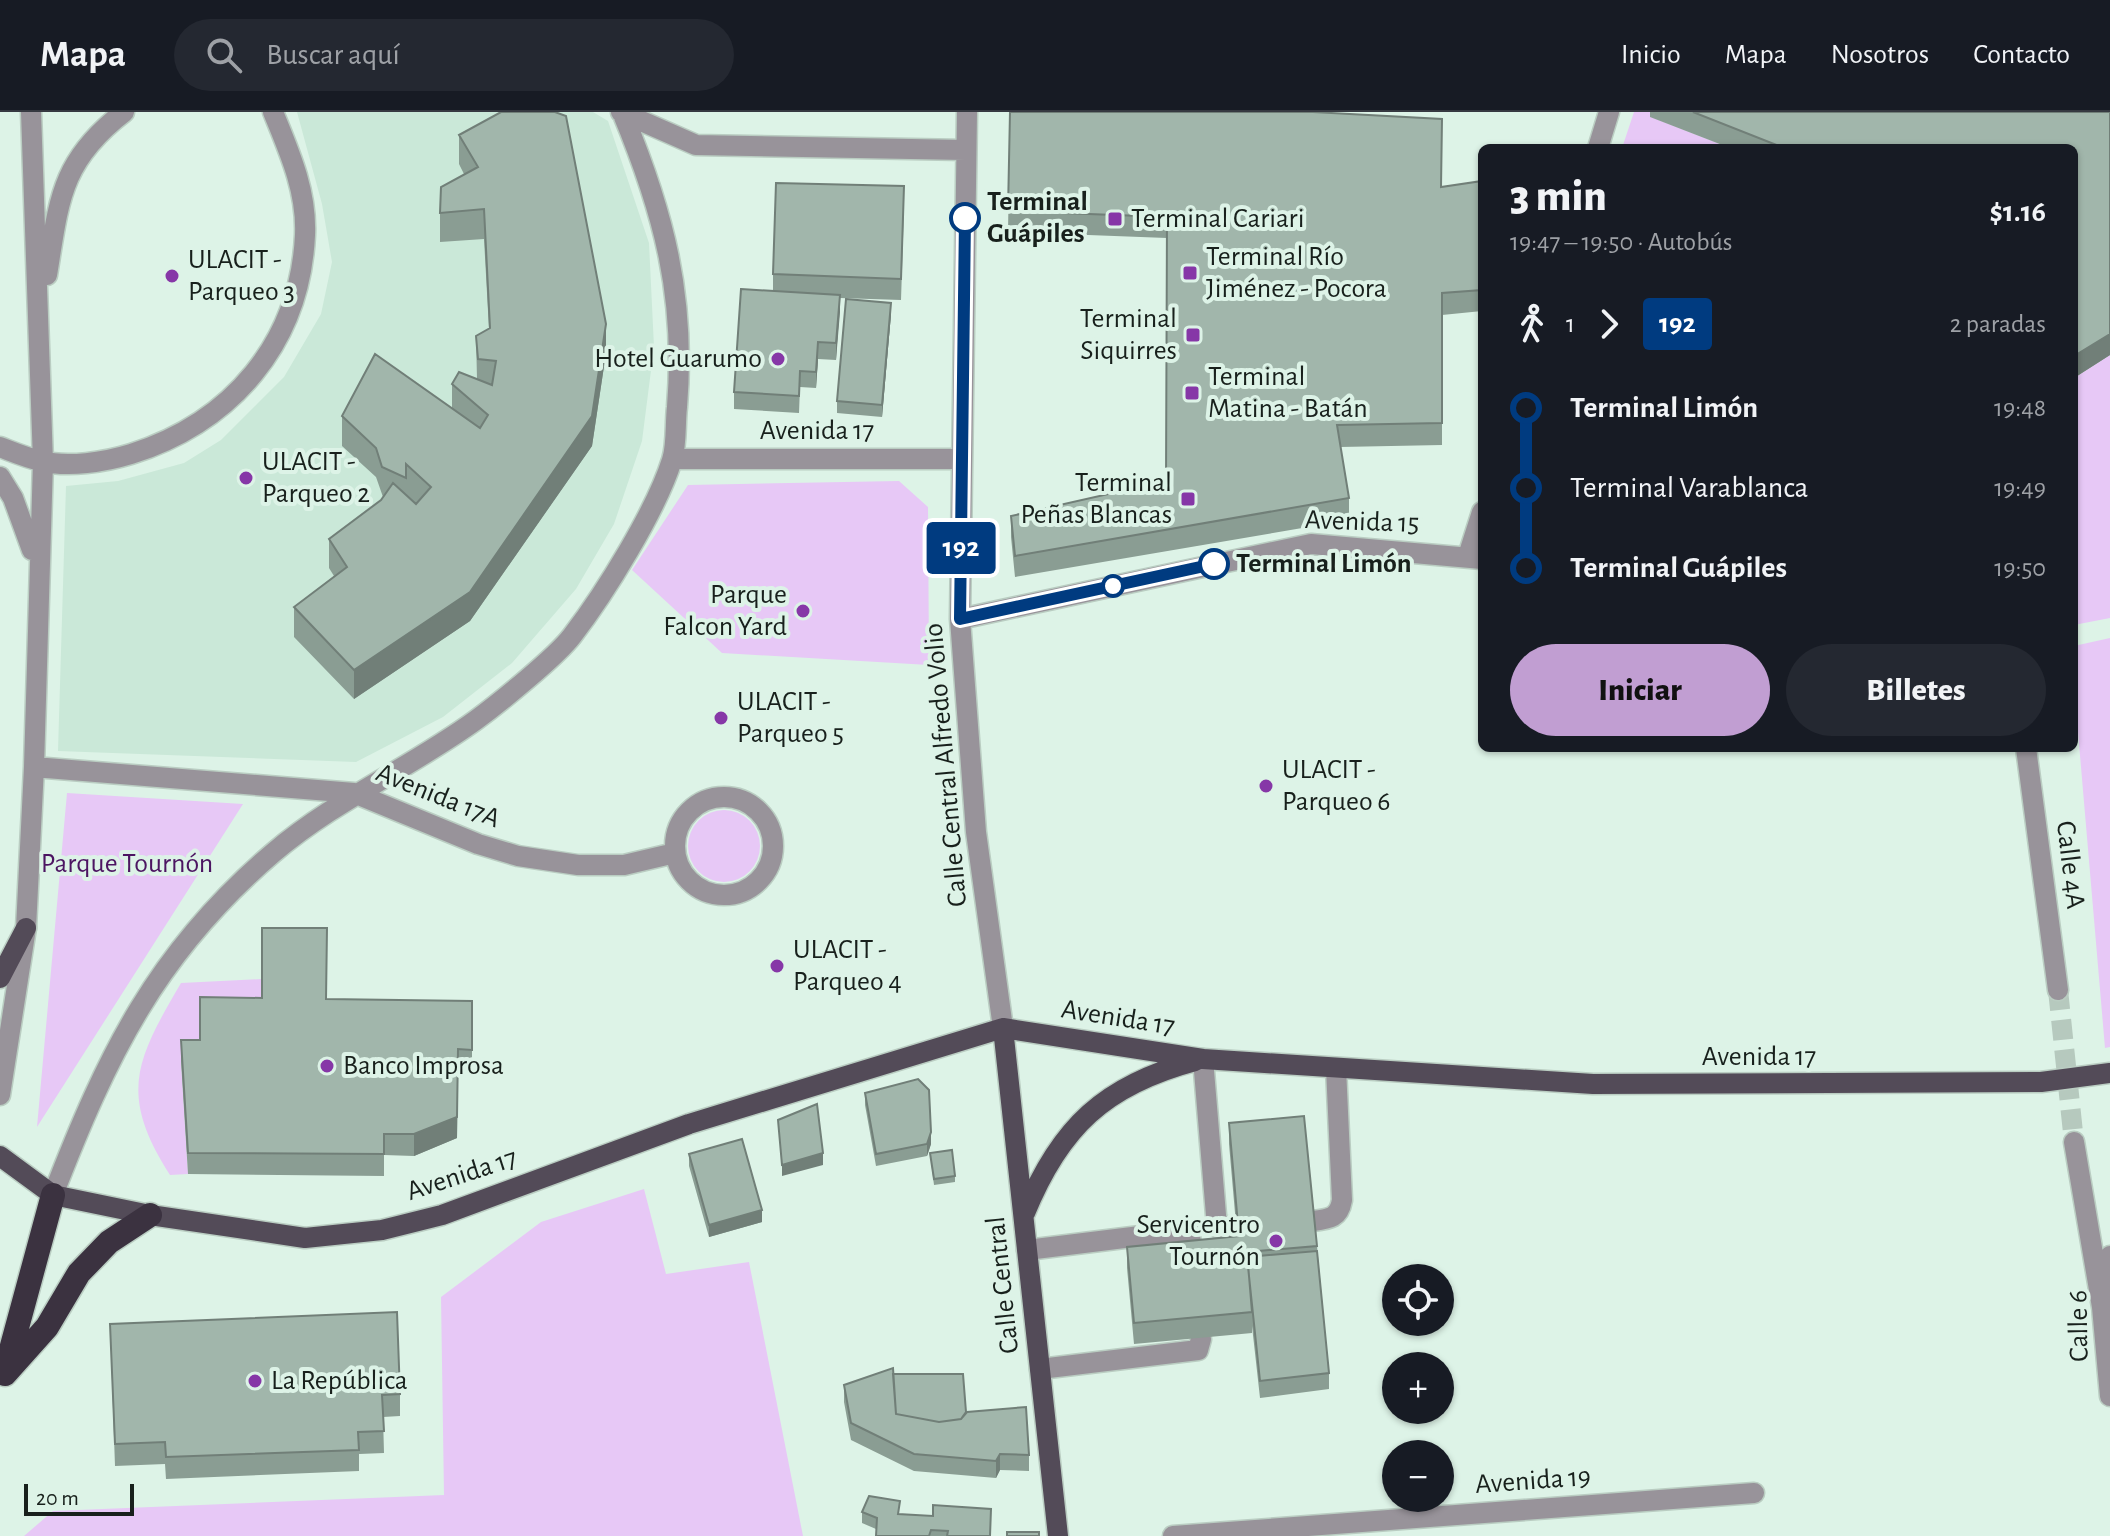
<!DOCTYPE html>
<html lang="es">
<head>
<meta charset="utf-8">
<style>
	body { margin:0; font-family:"Alegreya Sans",sans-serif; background:#242831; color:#f1f3f6; height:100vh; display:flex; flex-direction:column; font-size:30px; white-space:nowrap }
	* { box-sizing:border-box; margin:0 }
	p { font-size:26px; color:#9ea1a6 }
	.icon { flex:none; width:44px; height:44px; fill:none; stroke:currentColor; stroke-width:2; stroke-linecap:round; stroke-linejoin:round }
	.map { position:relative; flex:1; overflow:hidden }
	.sheet { position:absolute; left:1478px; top:32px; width:600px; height:608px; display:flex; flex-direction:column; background:#171b24; border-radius:12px; box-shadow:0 2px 6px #0004 }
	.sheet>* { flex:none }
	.badge { padding:0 16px; border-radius:6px; font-size:28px; line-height:52px }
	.buttons { position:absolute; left:1382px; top:1152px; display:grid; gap:16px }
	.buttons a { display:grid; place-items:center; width:72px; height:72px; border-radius:50%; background:#171b24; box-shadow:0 2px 6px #0004; font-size:40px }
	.scale { position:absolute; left:24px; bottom:20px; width:110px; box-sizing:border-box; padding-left:8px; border:4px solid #18201c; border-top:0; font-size:22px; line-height:28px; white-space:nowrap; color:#18201c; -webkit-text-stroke:6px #ddf3e7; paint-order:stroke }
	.map>.badge { position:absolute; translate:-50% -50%; box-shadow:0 0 0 4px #fff }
	.legs { display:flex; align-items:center; gap:12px; height:88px; padding:0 32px; font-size:26px }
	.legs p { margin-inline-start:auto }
	.overview { display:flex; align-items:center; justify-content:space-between; height:136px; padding:0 32px }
	h1 { font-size:44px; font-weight:800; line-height:60px }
	.action { display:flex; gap:16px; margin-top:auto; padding:16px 32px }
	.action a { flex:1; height:92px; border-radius:48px; background:#c19ed2; color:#111; font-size:32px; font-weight:800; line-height:92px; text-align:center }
	.action a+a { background:#242831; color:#f1f3f6 }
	ul { padding:0 32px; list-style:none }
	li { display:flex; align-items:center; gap:28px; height:80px; font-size:30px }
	li i { display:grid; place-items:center; width:12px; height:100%; margin:0 10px; background:currentColor }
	li i::after { content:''; width:20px; height:20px; margin:-10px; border:6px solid; border-radius:50%; background:#171b24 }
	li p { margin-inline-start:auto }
	li:first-child i { background:linear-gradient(#0000 50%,currentColor 0) }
	li:last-child i { background:linear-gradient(currentColor 50%,#0000 0) }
	header { display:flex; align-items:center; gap:48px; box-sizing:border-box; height:112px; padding:0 40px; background:#171b24; border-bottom:2px solid #363941 }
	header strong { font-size:38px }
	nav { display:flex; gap:44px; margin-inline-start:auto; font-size:28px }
	.search { width:560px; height:72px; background:#242831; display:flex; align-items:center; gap:20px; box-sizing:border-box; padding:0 28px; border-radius:44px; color:#9ea1a6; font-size:30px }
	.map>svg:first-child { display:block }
	.built { fill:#cae8d8 }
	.green { fill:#e7c8f6 }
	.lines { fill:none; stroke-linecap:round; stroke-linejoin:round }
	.minor-tunnel { stroke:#b6c9be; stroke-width:20; stroke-dasharray:20 10; stroke-linecap:butt }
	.minor-casing { stroke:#bacdc2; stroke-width:23 }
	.major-casing { stroke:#bacdc2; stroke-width:23 }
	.highway-casing { stroke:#bacdc2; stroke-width:27 }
	.minor { stroke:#98939a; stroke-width:20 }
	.major { stroke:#534b58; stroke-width:20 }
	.highway { stroke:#3b3240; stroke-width:24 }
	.wall { fill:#8a9d93 }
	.shaded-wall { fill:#717f78 }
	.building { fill:#a1b6ab; stroke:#717f78; stroke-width:2 }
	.line-1-casing { stroke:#fff; stroke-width:18 }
	.line-1 { stroke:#003b80; stroke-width:12 }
	.stop-1-dot { fill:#fff; stroke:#003b80; stroke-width:4 }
	.poi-dot { fill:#8637a7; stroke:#ddf3e7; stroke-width:3 }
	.labels { text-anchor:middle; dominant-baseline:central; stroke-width:8; stroke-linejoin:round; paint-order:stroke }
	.stop-label { font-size:28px; font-weight:bold; fill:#18201c; stroke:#ddf3e7; text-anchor:start }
	.poi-label { font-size:28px; fill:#18201c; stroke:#ddf3e7; text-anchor:start }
	.street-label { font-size:28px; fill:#18201c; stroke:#ddf3e7 }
	.park-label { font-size:28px; fill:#4c1562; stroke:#ddf3e7 }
</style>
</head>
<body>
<header>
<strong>Mapa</strong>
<div class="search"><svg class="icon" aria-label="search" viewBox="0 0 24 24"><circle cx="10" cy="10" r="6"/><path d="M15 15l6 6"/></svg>Buscar aquí</div>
<nav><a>Inicio</a><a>Mapa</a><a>Nosotros</a><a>Contacto</a></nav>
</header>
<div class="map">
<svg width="2110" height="1424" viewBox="0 0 2110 1424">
	<rect width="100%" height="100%" fill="#ddf3e7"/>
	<!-- built -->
	<path class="built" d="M297,0H593L608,9L649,131L654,235L642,329L614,412L576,477L512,551L443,605L356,650L58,639L66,374L118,369L184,351L221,328L284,265L321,202L332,150L322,92Z"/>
	<!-- green -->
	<path class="green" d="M1634,0H1652L1651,5L1730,36H1622Z
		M2110,243V506L2074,513V266Z
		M899,369L928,395L929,553L722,541L632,458L688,373Z
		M2110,526V935L2105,936L2074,573V534Z
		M67,681L243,692L37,1015Z
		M688 734a36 36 0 1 1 72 0a36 36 0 1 1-72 0Z
		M262,867V907L200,950H181L188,1062L170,1063C118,982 136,948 181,871Z
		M644,1077L666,1162L749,1150L803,1424H24L53,1399L444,1383L441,1185L541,1110Z"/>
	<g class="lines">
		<!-- minor-tunnel -->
		<path class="minor-tunnel" d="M2058,878L2074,1030"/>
		<defs>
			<path id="minor" d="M621,0L696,33L965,38
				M967,0L960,507L976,720L1003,916
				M1598,36L1609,0
				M47,163C59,89 60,49 124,0
				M0,335C13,340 27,346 41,349C68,356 105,350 131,342C232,310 300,231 305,123C307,79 289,39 273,0
				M673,347H962
				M0,365L13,386L32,438
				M1468,444L1482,400
				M960,507L1311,432L1482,447
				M2026,636L2058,878
				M34,655L354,681L478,732L518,744L578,753H624L675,741
				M675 734a49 49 0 1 1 98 0a49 49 0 1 1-98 0Z
				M1203,947L1217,1115L1236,1114
				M0,983L26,816L34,655L43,350L31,0
				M2074,1030L2102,1195
				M53,1083C107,943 156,841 273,741C335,688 410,656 476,608C499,591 556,545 572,524C605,481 656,399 672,348C677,332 675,312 677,295C686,185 664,101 622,0
				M1313,1109C1330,1107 1339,1106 1342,1088L1336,956
				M1027,1138L1189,1118L1194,1150
				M2110,1144L2102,1195L2110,1284
				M1040,1257L1198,1238L1201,1227
				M1173,1424L1754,1381"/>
			<path id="major" d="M0,866L26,816
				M1003,916L1058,1424
				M0,1044L53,1083L150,1103L305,1126L382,1118L442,1103L689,1012L1003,916L1203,947L1593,972L2041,970L2110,961
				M1025,1101C1060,1015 1105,973 1195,949"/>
			<path id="highway" d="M6,1256L53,1083
				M5,1262L47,1215L79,1161L109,1130L150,1103"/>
		</defs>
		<!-- minor casing -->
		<use href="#minor" class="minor-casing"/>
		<!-- major casing -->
		<use href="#major" class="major-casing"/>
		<!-- highway casing -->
		<use href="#highway" class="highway-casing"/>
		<!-- minor -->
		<use href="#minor" class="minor"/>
		<!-- major -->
		<use href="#major" class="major"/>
		<!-- highway -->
		<use href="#highway" class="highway"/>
	</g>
	<!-- wall -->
	<path class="wall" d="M1010,0L1441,75L1482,69V199L1442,203V333L1340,335L1349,386V408L1015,465L1011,425V404L1166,369L1167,126L1008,120Z
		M1650,0H2110V243L2074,266V36H1730L1650,5Z
		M459,23L606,241L592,334L470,509L354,587L294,525V495L334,464L329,456V427L381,388L383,385L376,365L342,334V304L452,296V272L477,267L476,224L489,217L484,127L440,130V101L464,62L459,52Z
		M904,96L901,188L840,186L836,248L818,247L816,276L800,275L799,301L734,297V280L773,179V162Z
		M891,202L882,305L837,301V289Z
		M326,887L472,889V959H458L457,1026L414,1044L384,1043V1064L188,1062L181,949V928H200Z
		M865,981L931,1032L927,1044L876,1054L865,993Z
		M1229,1011L1317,1134L1329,1261V1277L1260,1286L1252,1214V1221L1134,1232L1127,1156V1135L1237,1124L1229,1032Z
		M930,1041L955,1064V1070L934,1073Z
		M689,1042L762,1110L709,1125L689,1054Z
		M110,1212L400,1282V1304L383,1305L384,1341L359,1342V1359L166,1367L165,1352L115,1354Z
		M893,1262L966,1300L1029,1343V1359L1000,1358L996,1366L914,1359L851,1328L844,1290V1273Z
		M991,1397V1424H876V1417L862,1411V1400L933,1404Z"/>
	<!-- shaded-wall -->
	<path class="shaded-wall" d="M840,183V200L836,248V231Z
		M891,191V202L882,305V293Z
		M606,212V241L592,334L470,509L354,587V558Z
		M2110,222V243L2074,266V244Z
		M818,230V247L816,276V260Z
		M458,937L457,1026L414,1044V1022Z
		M931,1020V1032L927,1044V1032Z
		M823,1041V1053L782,1064V1053Z
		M762,1098V1110L709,1125V1113Z
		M1000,1342V1358L996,1366V1349Z"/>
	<!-- building -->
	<path class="building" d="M501,0H555L566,4L606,212L592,304L470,480L354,558L294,495L347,455L329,427L381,388L393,371L416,392L431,375L406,352V366L382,355L376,336L342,304L375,242L480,316L488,303L452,272L459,260L492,273L496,249L478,247L476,224L490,216L484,97L440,101L441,75L478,55L459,23Z
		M1010,0H1313L1442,7L1441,75L1482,69V178L1442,181V311L1337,313L1349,386L1015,444L1011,404L1166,369L1167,105L1008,99Z
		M1693,0H2110V222L2074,244V36H1784Z
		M776,71L904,74L901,167L773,162Z
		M741,177L840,183L836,231L818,230L816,260L800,259L799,284L734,280Z
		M846,187L891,191L882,293L837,289Z
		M262,816H327L326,887L472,889V938L458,937L457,1005L414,1022H384V1042L188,1041L181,928H200V885L262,886Z
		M918,967L929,978L931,1020L927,1032L876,1042L865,981Z
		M817,992L823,1041L782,1053L778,1008Z
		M1304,1004L1317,1134L1247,1140L1252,1200L1134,1211L1127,1135L1239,1124L1229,1011Z
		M742,1027L762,1098L709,1113L689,1042Z
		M952,1038L955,1064L934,1067L930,1041Z
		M1317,1139L1329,1261L1260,1269L1247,1145Z
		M397,1200L400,1282L382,1283L384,1319L358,1320L359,1338L166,1345L165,1330L115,1332L110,1212Z
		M893,1256L896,1302L939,1310L961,1307L967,1300L1026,1295L1029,1343L1000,1342L996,1349L914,1342L851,1311L844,1273Z
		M893,1262H963L966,1300L961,1307L939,1310L896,1302Z
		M869,1384L900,1389L898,1402L933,1404V1393L991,1397L990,1424H947L948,1419L931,1418L929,1424H876L877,1406L862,1400Z
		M1007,1420H1039V1424H1007Z"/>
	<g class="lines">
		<defs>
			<path id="line-1" d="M965,106L960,507L1214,452"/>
		</defs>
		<!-- line-1 casing -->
		<use href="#line-1" class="line-1-casing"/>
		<!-- line-1 -->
		<use href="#line-1" class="line-1"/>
	</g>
	<!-- markers -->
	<g class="stop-1-dot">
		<circle cx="965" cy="106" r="14"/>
		<circle cx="1214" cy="452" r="14"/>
		<circle cx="1113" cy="474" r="10"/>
	</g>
	<g class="poi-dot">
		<rect x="1107" y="99" width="16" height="16" rx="4"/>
		<rect x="1182" y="153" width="16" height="16" rx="4"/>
		<circle cx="172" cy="164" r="8"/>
		<rect x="1185" y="215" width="16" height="16" rx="4"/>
		<circle cx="778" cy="247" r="8"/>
		<rect x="1184" y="273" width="16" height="16" rx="4"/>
		<circle cx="246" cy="366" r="8"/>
		<rect x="1180" y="379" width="16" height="16" rx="4"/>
		<circle cx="803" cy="499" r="8"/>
		<circle cx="721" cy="606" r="8"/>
		<circle cx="1266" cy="674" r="8"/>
		<circle cx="777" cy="854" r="8"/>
		<circle cx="327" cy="954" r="8"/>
		<circle cx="1276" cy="1129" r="8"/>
		<circle cx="255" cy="1269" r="8"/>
	</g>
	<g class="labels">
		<!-- stop labels -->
		<g class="stop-label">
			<text x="987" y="90">Terminal<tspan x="987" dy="32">Guápiles</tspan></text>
			<text x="1236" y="452">Terminal Limón</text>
		</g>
		<!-- poi labels -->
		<g class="poi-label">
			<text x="1131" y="107">Terminal Cariari</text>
			<text x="1206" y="145">Terminal Río<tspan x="1206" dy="32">Jiménez - Pocora</tspan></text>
			<text x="188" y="148">ULACIT -<tspan x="188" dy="32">Parqueo 3</tspan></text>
			<text x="1177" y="207" text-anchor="end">Terminal<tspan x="1177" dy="32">Siquirres</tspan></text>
			<text x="762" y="247" text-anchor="end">Hotel Guarumo</text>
			<text x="1208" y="265">Terminal<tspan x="1208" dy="32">Matina - Batán</tspan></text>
			<text x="262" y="350">ULACIT -<tspan x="262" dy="32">Parqueo 2</tspan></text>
			<text x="1172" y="371" text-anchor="end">Terminal<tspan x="1172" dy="32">Peñas Blancas</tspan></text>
			<text x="787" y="483" text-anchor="end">Parque<tspan x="787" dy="32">Falcon Yard</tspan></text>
			<text x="737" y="590">ULACIT -<tspan x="737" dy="32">Parqueo 5</tspan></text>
			<text x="1282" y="658">ULACIT -<tspan x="1282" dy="32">Parqueo 6</tspan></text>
			<text x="793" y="838">ULACIT -<tspan x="793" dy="32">Parqueo 4</tspan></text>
			<text x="343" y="954">Banco Improsa</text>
			<text x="1260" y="1113" text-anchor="end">Servicentro<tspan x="1260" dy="32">Tournón</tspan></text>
			<text x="271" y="1269">La República</text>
		</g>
		<!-- street labels -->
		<g class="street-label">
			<text x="817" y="319">Avenida 17</text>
			<text transform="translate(1362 410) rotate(2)">Avenida 15</text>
			<text transform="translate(946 653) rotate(-95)">Calle Central Alfredo Volio</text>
			<text transform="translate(438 684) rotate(22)">Avenida 17A</text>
			<text transform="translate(2070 753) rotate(83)">Calle 4A</text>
			<text transform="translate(1118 906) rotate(9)">Avenida 17</text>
			<text x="1759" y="945">Avenida 17</text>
			<text transform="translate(462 1063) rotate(-18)">Avenida 17</text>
			<text transform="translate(1003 1173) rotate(-96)">Calle Central</text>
			<text transform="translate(2079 1214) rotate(-91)">Calle 6</text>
			<text transform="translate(1533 1369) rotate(-4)">Avenida 19</text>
		</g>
		<!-- park labels -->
		<g class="park-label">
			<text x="127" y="752">Parque Tournón</text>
		</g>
	</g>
</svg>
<div class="buttons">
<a><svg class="icon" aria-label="locate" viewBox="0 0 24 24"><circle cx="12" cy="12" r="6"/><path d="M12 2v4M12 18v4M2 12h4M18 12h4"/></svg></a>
<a>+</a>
<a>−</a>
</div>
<div class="scale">20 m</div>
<b class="badge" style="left:961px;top:436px;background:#003b80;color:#fff">192</b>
<section class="sheet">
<div class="overview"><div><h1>3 min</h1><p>19:47 – 19:50 · Autobús</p></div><b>$1.16</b></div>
<div class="legs"><svg class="icon" aria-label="walk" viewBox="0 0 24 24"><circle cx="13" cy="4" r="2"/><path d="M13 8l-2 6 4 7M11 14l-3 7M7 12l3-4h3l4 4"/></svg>1<svg class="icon" aria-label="forward" viewBox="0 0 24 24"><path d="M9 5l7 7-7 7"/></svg><b class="badge" style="background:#003b80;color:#fff">192</b><p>2 paradas</p></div>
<ul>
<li><i style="color:#003b80"></i><b>Terminal Limón</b><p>19:48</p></li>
<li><i style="color:#003b80"></i><span>Terminal Varablanca</span><p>19:49</p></li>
<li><i style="color:#003b80"></i><b>Terminal Guápiles</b><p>19:50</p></li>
</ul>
<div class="action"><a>Iniciar</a><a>Billetes</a></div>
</section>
</div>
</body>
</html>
